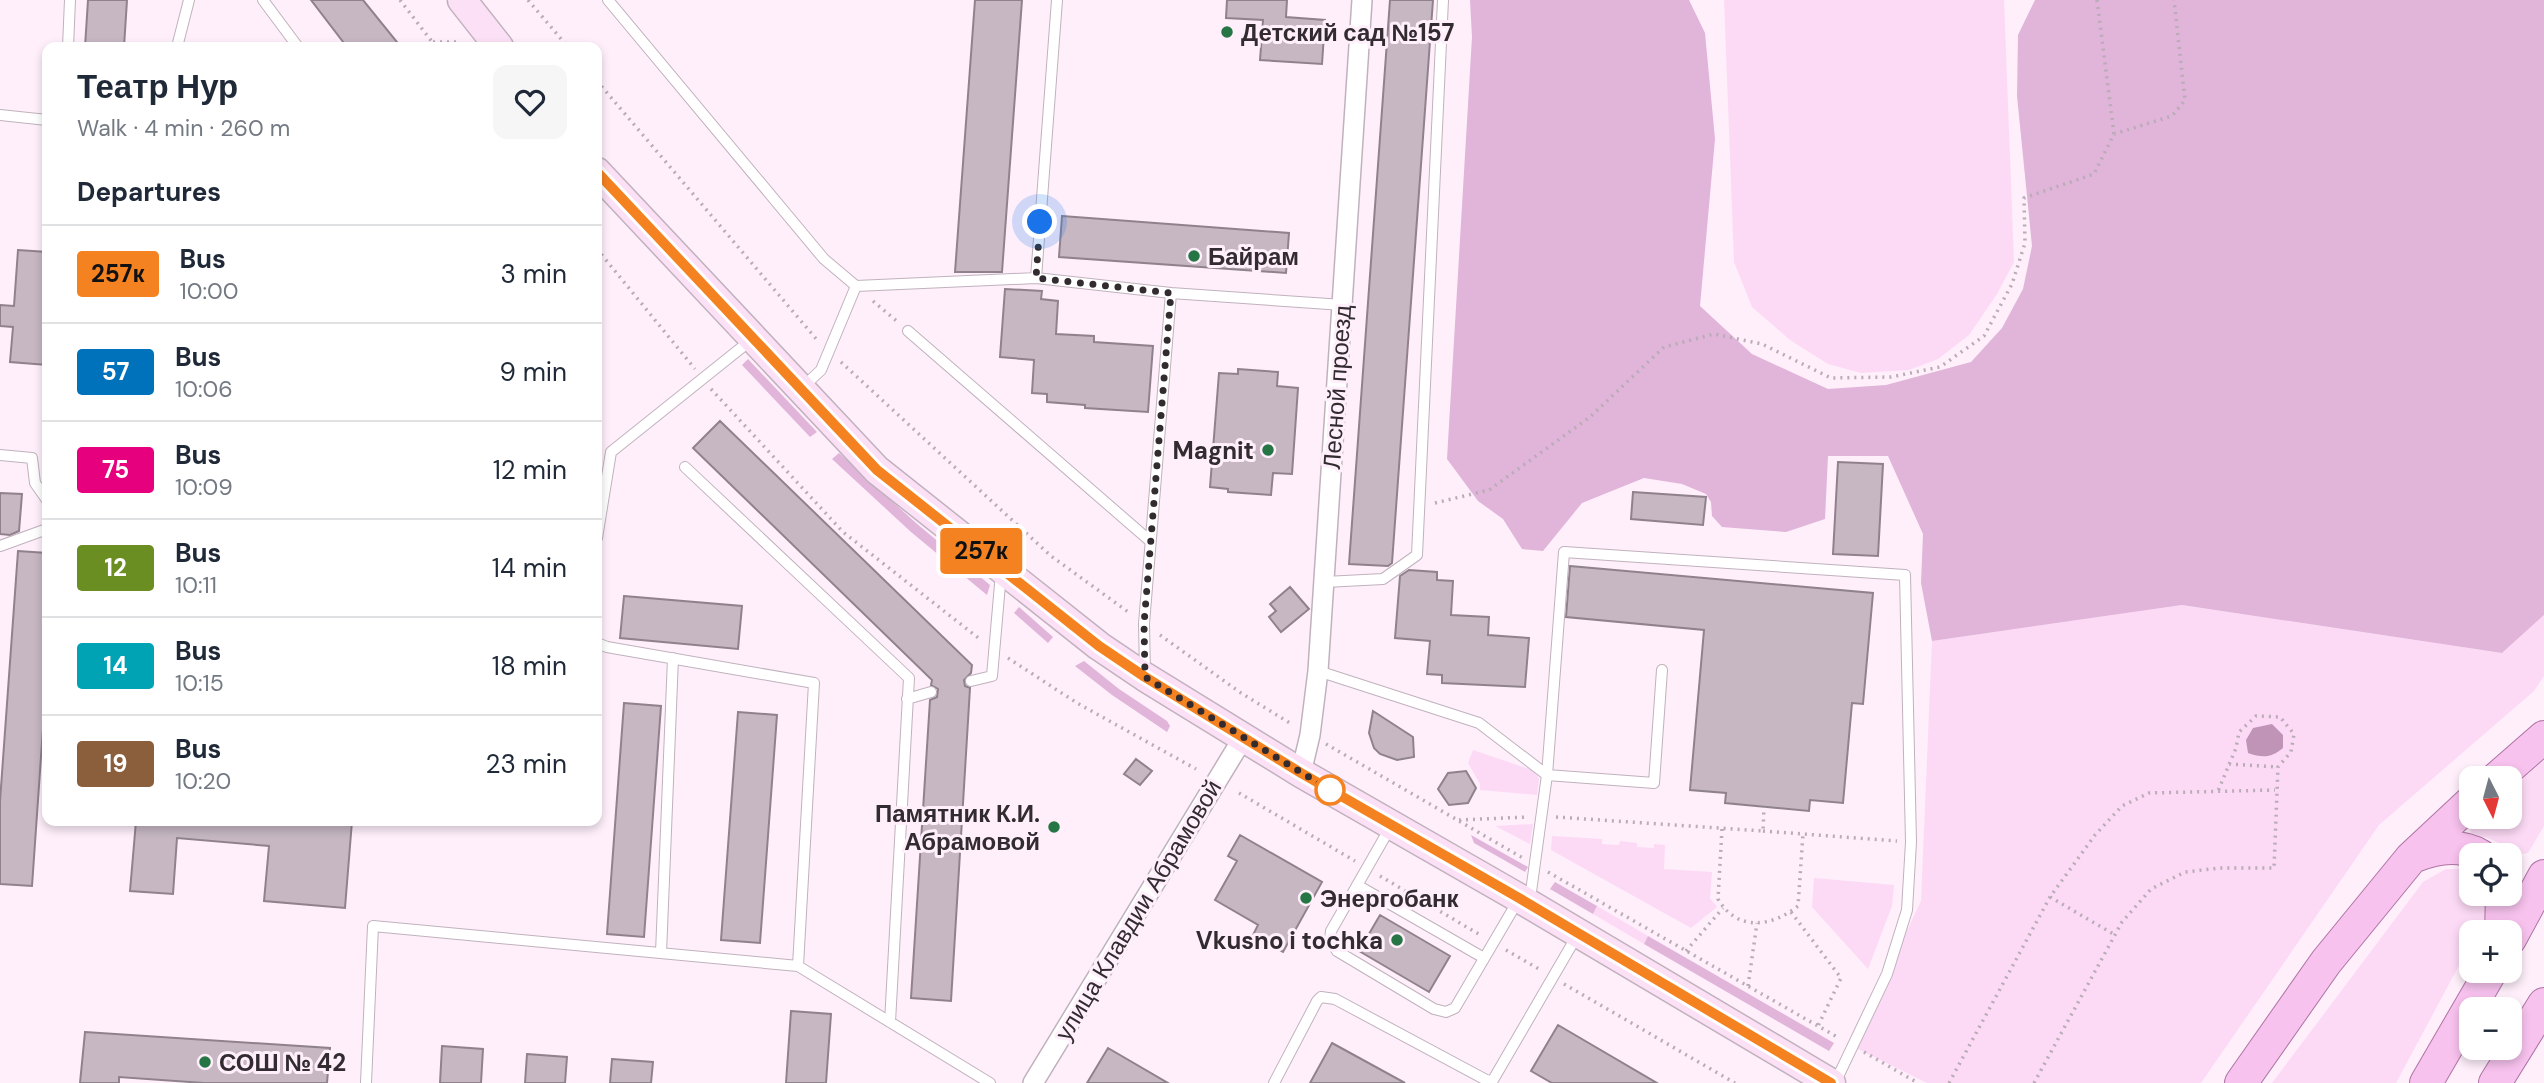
<!DOCTYPE html>
<html lang="en">
<head>
<meta charset="utf-8">
<style>
	body { margin:0; font-family:"DM Sans",sans-serif; background:#f6f6f7; color:#1f2937; height:100vh; display:flex; flex-direction:column; font-size:26px; white-space:nowrap }
	* { box-sizing:border-box; margin:0 }
	p { font-size:23px; color:#747a83 }
	.icon { flex:none; width:38px; height:38px; fill:none; stroke:currentColor; stroke-width:2; stroke-linecap:round; stroke-linejoin:round }
	.map { position:relative; flex:1; overflow:hidden }
	.sheet { position:absolute; left:42px; top:42px; width:560px; height:784px; display:flex; flex-direction:column; background:#fff; border-radius:14px; box-shadow:0 4px 10px #0003 }
	.sheet>* { flex:none }
	.badge { padding:0 14px; border-radius:5px; font-size:24px; line-height:46px }
	.needle { width:46px; rotate:174deg }
	.fabs { position:absolute; left:2459px; top:766px; display:grid; gap:14px }
	.fabs a { display:grid; place-items:center; width:63px; height:63px; border-radius:14px; background:#fff; box-shadow:0 4px 10px #0003; font-size:35px }
	.you { position:absolute; width:35px; height:35px; margin:-18px; border:5px solid #fff; border-radius:50%; background:#1a73e8; box-shadow:0 0 0 10px #1a73e833 }
	.map>.badge { position:absolute; translate:-50% -50%; box-shadow:0 0 0 4px #fff }
	h2 { padding:0 35px; font-size:26px; line-height:63px }
	.round { display:grid; place-items:center; flex:none; width:74px; height:74px; border-radius:14px; background:#f6f6f7 }
	.overview { display:flex; align-items:center; justify-content:space-between; height:119px; padding:0 35px }
	h1 { font-size:33px; font-weight:700; line-height:52px }
	ul { padding:0; list-style:none }
	li { display:flex; align-items:center; gap:21px; height:98px; padding:0 35px; border-top:2px solid #e0e1e3 }
	li div { flex:1 }
	li b { display:block; font-size:26px }
	li em { font-style:normal }
	li .badge { min-width:77px; font-weight:700; text-align:center }
	.map>svg:first-child { display:block }
	.green { fill:#fcdaf5 }
	.forest { fill:#e1b4d9 }
	.water { fill:#bf94b7 }
	.building { fill:#c6b7c3; stroke:#90828d; stroke-width:2 }
	.lines { fill:none; stroke-linecap:round; stroke-linejoin:round }
	.service-casing { stroke:#c0b2bd; stroke-width:12 }
	.minor-casing { stroke:#c0b2bd; stroke-width:22 }
	.secondary-casing { stroke:#c0b2bd; stroke-width:31 }
	.primary-casing { stroke:#ae73a4; stroke-width:34 }
	.path { stroke:#b8acb6; stroke-width:3.5; stroke-dasharray:2 5; stroke-linecap:butt }
	.service { stroke:#fff; stroke-width:10 }
	.minor { stroke:#fff; stroke-width:19 }
	.secondary { stroke:#fbe0f6; stroke-width:28 }
	.primary { stroke:#f7c2ee; stroke-width:32 }
	.line-casing { stroke:#fff; stroke-width:16 }
	.line { stroke:#f58220; stroke-width:10 }
	.walk { stroke:#322c30; stroke-width:7; stroke-dasharray:0 12.6 }
	.poi-dot { fill:#267545; stroke:#feeffb; stroke-width:2.5 }
	.stop-dot { fill:#fff; stroke:#f58220; stroke-width:3.5 }
	.labels { text-anchor:middle; dominant-baseline:central; stroke-width:6; stroke-linejoin:round; paint-order:stroke }
	.poi-label { font-size:24px; font-weight:bold; fill:#322c30; stroke:#feeffb; text-anchor:start }
	.street-label { font-size:24px; fill:#322c30; stroke:#feeffb }
</style>
</head>
<body>
<div class="map">
<svg width="2544" height="1083" viewBox="0 0 2544 1083">
	<rect width="100%" height="100%" fill="#feeffb"/>
	<!-- green -->
	<path class="green" d="M1724,0H2004L2014,262L1997,294L1969,335L1938,359L1909,370L1861,373L1828,364L1790,340L1752,307L1734,262Z
		M2182,605L2502,653L2544,615V676L2534,691L2379,825L2201,1083H1927L1852,1046L1921,901L1932,641Z
		M1473,750L1535,771L1539,779L1537,795L1480,790V784L1468,763Z
		M2544,760V826L2528,853L2513,856C2500,843 2492,836 2472,836L2469,825L2477,817H2510V790Z
		M1533,824L1530,844L1495,826Z
		M1552,836L1602,839V844L1619,845L1620,841L1637,843V847L1654,848V844L1665,845L1664,869L1712,872L1710,898L1717,907L1691,928L1551,850Z
		M2446,869H2471V894H2489V910L2477,933H2471V943L2396,1083H2272L2423,882Z
		M1814,878L1894,885L1892,906L1868,969L1812,907Z
		M1597,906L1648,936L1644,944L1593,914Z"/>
	<!-- forest -->
	<path class="forest" d="M1470,0H1689L1705,33L1715,139L1700,306L1752,354L1828,389L1886,385L1971,362L2002,328L2023,289L2032,246L2017,96L2018,35L2035,0H2544V615L2502,653L2182,605L1932,641L1921,583L1923,534L1888,456H1828L1825,519L1786,532L1722,527L1712,516L1711,502L1706,494L1682,484L1644,478L1582,503L1543,551L1522,549L1503,519L1478,501L1447,459L1472,37Z
		M748,359L817,432L810,437L742,365Z
		M839,453L916,523L990,585L987,595L911,532L832,459Z
		M1019,607L1053,637L1048,643L1014,613Z
		M1084,661L1119,689L1167,721L1170,726L1167,732L1112,695L1075,666Z
		M1471,835L1528,867L1525,872L1474,843Z
		M1555,882L1597,906L1593,914L1550,889Z
		M1648,936L1834,1043L1829,1051L1644,944Z"/>
	<!-- water -->
	<path class="water" d="M2272,724L2283,735V748C2271,758 2263,758 2248,753L2246,740L2253,728Z"/>
	<!-- building -->
	<path class="building" d="M88,0H127L124,47H85Z
		M311,0H363L401,47H347Z
		M975,0H1022L1002,272H955Z
		M1227,0H1287L1286,17L1325,20L1322,64L1260,60L1263,20L1226,18Z
		M1390,0H1433L1392,563L1388,566L1349,564Z
		M1062,216L1289,233L1286,273L1059,257Z
		M18,250L47,252V365L10,362L13,327L0,326V305L14,306Z
		M1005,289L1042,291L1041,299L1058,301L1056,334L1094,336V342L1153,346L1148,412L1085,408V405L1047,402V394L1032,393L1034,360L1000,357Z
		M1238,369L1278,372L1277,386L1298,388L1292,474L1273,473L1271,495L1228,492V489L1210,487L1219,373L1238,374Z
		M720,421L972,665L971,673L964,680L965,686L970,688L951,1001L911,998L930,700L937,697L938,689L931,685L932,680L693,448Z
		M1838,462L1883,464L1878,556L1833,554Z
		M1633,492L1706,497L1703,525L1631,519Z
		M0,493L22,494L19,531L10,535L0,534Z
		M18,551L47,553V671L32,886L0,884V801Z
		M1570,566L1873,593L1863,704L1852,703L1843,803L1810,800L1809,811L1725,803L1726,793L1690,790L1704,630L1566,617Z
		M1409,570L1437,572V580L1453,581L1451,615L1489,617L1488,635L1529,638L1525,687L1442,683V675L1427,674L1430,641L1395,638L1400,576Z
		M1290,587L1309,609L1281,632L1269,617L1276,611L1270,604Z
		M624,596L742,606L738,649L620,638Z
		M624,703L661,706L644,937L607,934Z
		M1373,711L1413,737L1414,757L1397,760L1380,754L1374,748L1369,733Z
		M738,712L777,715L760,943L721,940Z
		M1136,759L1152,771L1140,785L1124,774Z
		M1466,771L1476,788L1468,803L1449,805L1438,789L1448,773Z
		M136,821H352L345,908L264,901L269,846L177,838L173,894L130,891Z
		M1240,835L1322,882L1283,952L1253,935L1258,925L1215,900L1237,861L1228,856Z
		M1380,915L1450,956L1429,992L1359,951Z
		M791,1011L831,1014L826,1083H786Z
		M1558,1025L1657,1083H1552L1531,1071Z
		M85,1032L330,1048L327,1083H204L119,1077V1083H80Z
		M1332,1043L1405,1083H1310Z
		M442,1046L483,1049L481,1083H440Z
		M1108,1048L1168,1083H1087Z
		M527,1054L567,1057L565,1083H525Z
		M612,1059L653,1062L651,1083H610Z"/>
	<g class="lines">
		<defs>
			<path id="service" d="M263,0L298,47
				M608,0L824,259L856,286L1036,278L1057,0
				M68,47L70,0
				M177,47L189,0
				M0,115L47,120
				M1036,278L1171,293
				M908,331L1150,541
				M803,387L821,370L856,286
				M0,455L32,458L35,483L47,500
				M685,467L909,678L890,1022
				M597,538L611,452L751,340
				M0,546L47,529
				M1325,582L1383,579L1417,555L1443,0
				M597,643L607,647L814,683L798,966L990,1083
				M1318,671L1479,723L1547,775L1654,783L1662,670
				M1145,673L1144,624L1171,293L1343,305
				M971,681L992,676L1001,573
				M907,699L931,692
				M1391,826L1331,931L1330,940L1337,951L1434,1009L1446,1012L1455,1008L1519,899
				M1357,885L1484,958
				M1530,899L1547,775L1564,552L1905,575L1911,842L1907,910L1887,974L1835,1083
				M661,953L673,658
				M366,1083L373,926L798,966
				M1274,1083L1317,1001L1321,997L1335,999L1488,1081L1493,1080L1578,934"/>
			<path id="minor" d="M1301,773L1310,735L1318,671L1362,0
				M1033,1083L1243,738"/>
			<path id="secondary" d="M462,0L499,47
				M597,172L877,470L1099,646L1145,677L1301,773L1519,898L1831,1083"/>
			<path id="primary" d="M2496,779L2544,737
				M2415,856C2437,847 2460,843 2481,856
				M2501,933L2502,894
				M2510,939L2544,876
				M2241,1083L2326,962L2411,858L2471,802
				M2426,1083L2491,971
				M2495,1083L2544,1004"/>
		</defs>
		<!-- service casing -->
		<use href="#service" class="service-casing"/>
		<!-- minor casing -->
		<use href="#minor" class="minor-casing"/>
		<!-- secondary casing -->
		<use href="#secondary" class="secondary-casing"/>
		<!-- primary casing -->
		<use href="#primary" class="primary-casing"/>
		<!-- path -->
		<path class="path" d="M400,0L436,47
			M528,0L568,47
			M2097,0L2114,134
			M433,42H457L461,47
			M597,81L818,341
			M597,249L695,369
			M873,301L899,323
			M841,362L1051,556L1131,614
			M711,389L843,532L981,640
			M1435,503L1489,490L1590,417L1664,347L1714,334L1762,344L1831,378L1891,377L1940,367L1984,336L2012,284L2025,243L2024,198L2094,174L2114,134L2172,116L2185,100L2174,0
			M1160,635L1241,693L1293,725
			M1008,658L1077,703L1196,769
			M1326,744L1523,858
			M2229,764L2278,767
			M1239,793L1355,861
			M1556,817L1763,831L1764,807
			M1459,820L1528,817
			M1722,829L1718,899C1737,932 1772,927 1798,906L1803,834
			M1763,831L1897,841
			M1548,872L1839,1038
			M1380,876L1482,936
			M2050,897L2115,935
			M1791,912L1841,978L1818,1026
			M1506,950L1539,969
			M1686,951L1723,908
			M1564,984L1735,1083
			M1748,986L1757,923
			M1864,1052L1918,1083
			M1949,1083L2050,897L2095,835L2122,806L2149,793L2275,790
			M2034,1083L2122,922L2151,889L2185,872L2220,868H2274L2278,767L2291,752L2294,734L2280,717L2256,716L2239,732L2236,748L2218,791"/>
		<!-- service -->
		<use href="#service" class="service"/>
		<!-- minor -->
		<use href="#minor" class="minor"/>
		<!-- secondary -->
		<use href="#secondary" class="secondary"/>
		<!-- primary -->
		<use href="#primary" class="primary"/>
	</g>
	<g class="lines">
		<defs>
			<path id="line" d="M597,172L877,470L1099,646L1145,677L1301,773L1519,898L1831,1083"/>
		</defs>
		<!-- line casing -->
		<use href="#line" class="line-casing"/>
		<!-- line -->
		<use href="#line" class="line"/>
		<!-- walk -->
		<path class="walk" d="M1040,222L1036,278L1171,293L1144,624L1145,677L1330,790"/>
	</g>
	<!-- markers -->
	<g class="poi-dot">
		<circle cx="1227" cy="32" r="7"/>
		<circle cx="1194" cy="256" r="7"/>
		<circle cx="1268" cy="450" r="7"/>
		<circle cx="1054" cy="827" r="7"/>
		<circle cx="1306" cy="898" r="7"/>
		<circle cx="1397" cy="940" r="7"/>
		<circle cx="205" cy="1062" r="7"/>
	</g>
	<circle class="stop-dot" cx="1330" cy="790" r="14"/>
	<g class="labels">
		<!-- poi labels -->
		<g class="poi-label">
			<text x="1241" y="32">Детский сад №157</text>
			<text x="1208" y="256">Байрам</text>
			<text x="1254" y="450" text-anchor="end">Magnit</text>
			<text x="1040" y="813" text-anchor="end">Памятник К.И.<tspan x="1040" dy="28">Абрамовой</tspan></text>
			<text x="1320" y="898">Энергобанк</text>
			<text x="1383" y="940" text-anchor="end">Vkusno i tochka</text>
			<text x="219" y="1062">СОШ № 42</text>
		</g>
		<!-- street labels -->
		<g class="street-label">
			<text transform="translate(1337 387) rotate(-86)">Лесной проезд</text>
			<text transform="translate(1138 910) rotate(-59)">улица Клавдии Абрамовой</text>
		</g>
	</g>
</svg>
<div class="fabs">
<a><svg class="needle" viewBox="-14 -14 28 28"><path d="M0-13l5 13h-10z" fill="#e53935"/><path d="M0 13l5-13h-10z" fill="#747a83"/></svg></a>
<a><svg class="icon" aria-label="locate" viewBox="0 0 24 24"><circle cx="12" cy="12" r="6"/><path d="M12 2v4M12 18v4M2 12h4M18 12h4"/></svg></a>
<a>+</a>
<a>−</a>
</div>
<div class="you" style="left:1040px;top:222px"></div>
<b class="badge" style="left:981px;top:551px;background:#f58220;color:#111">257к</b>
<section class="sheet">
<div class="overview"><div><h1>Театр Нур</h1><p>Walk · 4 min · 260 m</p></div><a class="round"><svg class="icon" aria-label="heart" viewBox="0 0 24 24"><path d="M12 20l-8-8c-3-5 5-10 8-4 3-6 11-1 8 4z"/></svg></a></div>
<h2>Departures</h2>
<ul>
<li><span class="badge" style="background:#f58220;color:#111">257к</span><div><b>Bus</b><p>10:00</p></div><em>3 min</em></li>
<li><span class="badge" style="background:#0072bc;color:#fff">57</span><div><b>Bus</b><p>10:06</p></div><em>9 min</em></li>
<li><span class="badge" style="background:#e6007e;color:#fff">75</span><div><b>Bus</b><p>10:09</p></div><em>12 min</em></li>
<li><span class="badge" style="background:#6b8e23;color:#fff">12</span><div><b>Bus</b><p>10:11</p></div><em>14 min</em></li>
<li><span class="badge" style="background:#00a3b4;color:#fff">14</span><div><b>Bus</b><p>10:15</p></div><em>18 min</em></li>
<li><span class="badge" style="background:#8b5e3c;color:#fff">19</span><div><b>Bus</b><p>10:20</p></div><em>23 min</em></li>
</ul>
</section>
</div>
</body>
</html>
